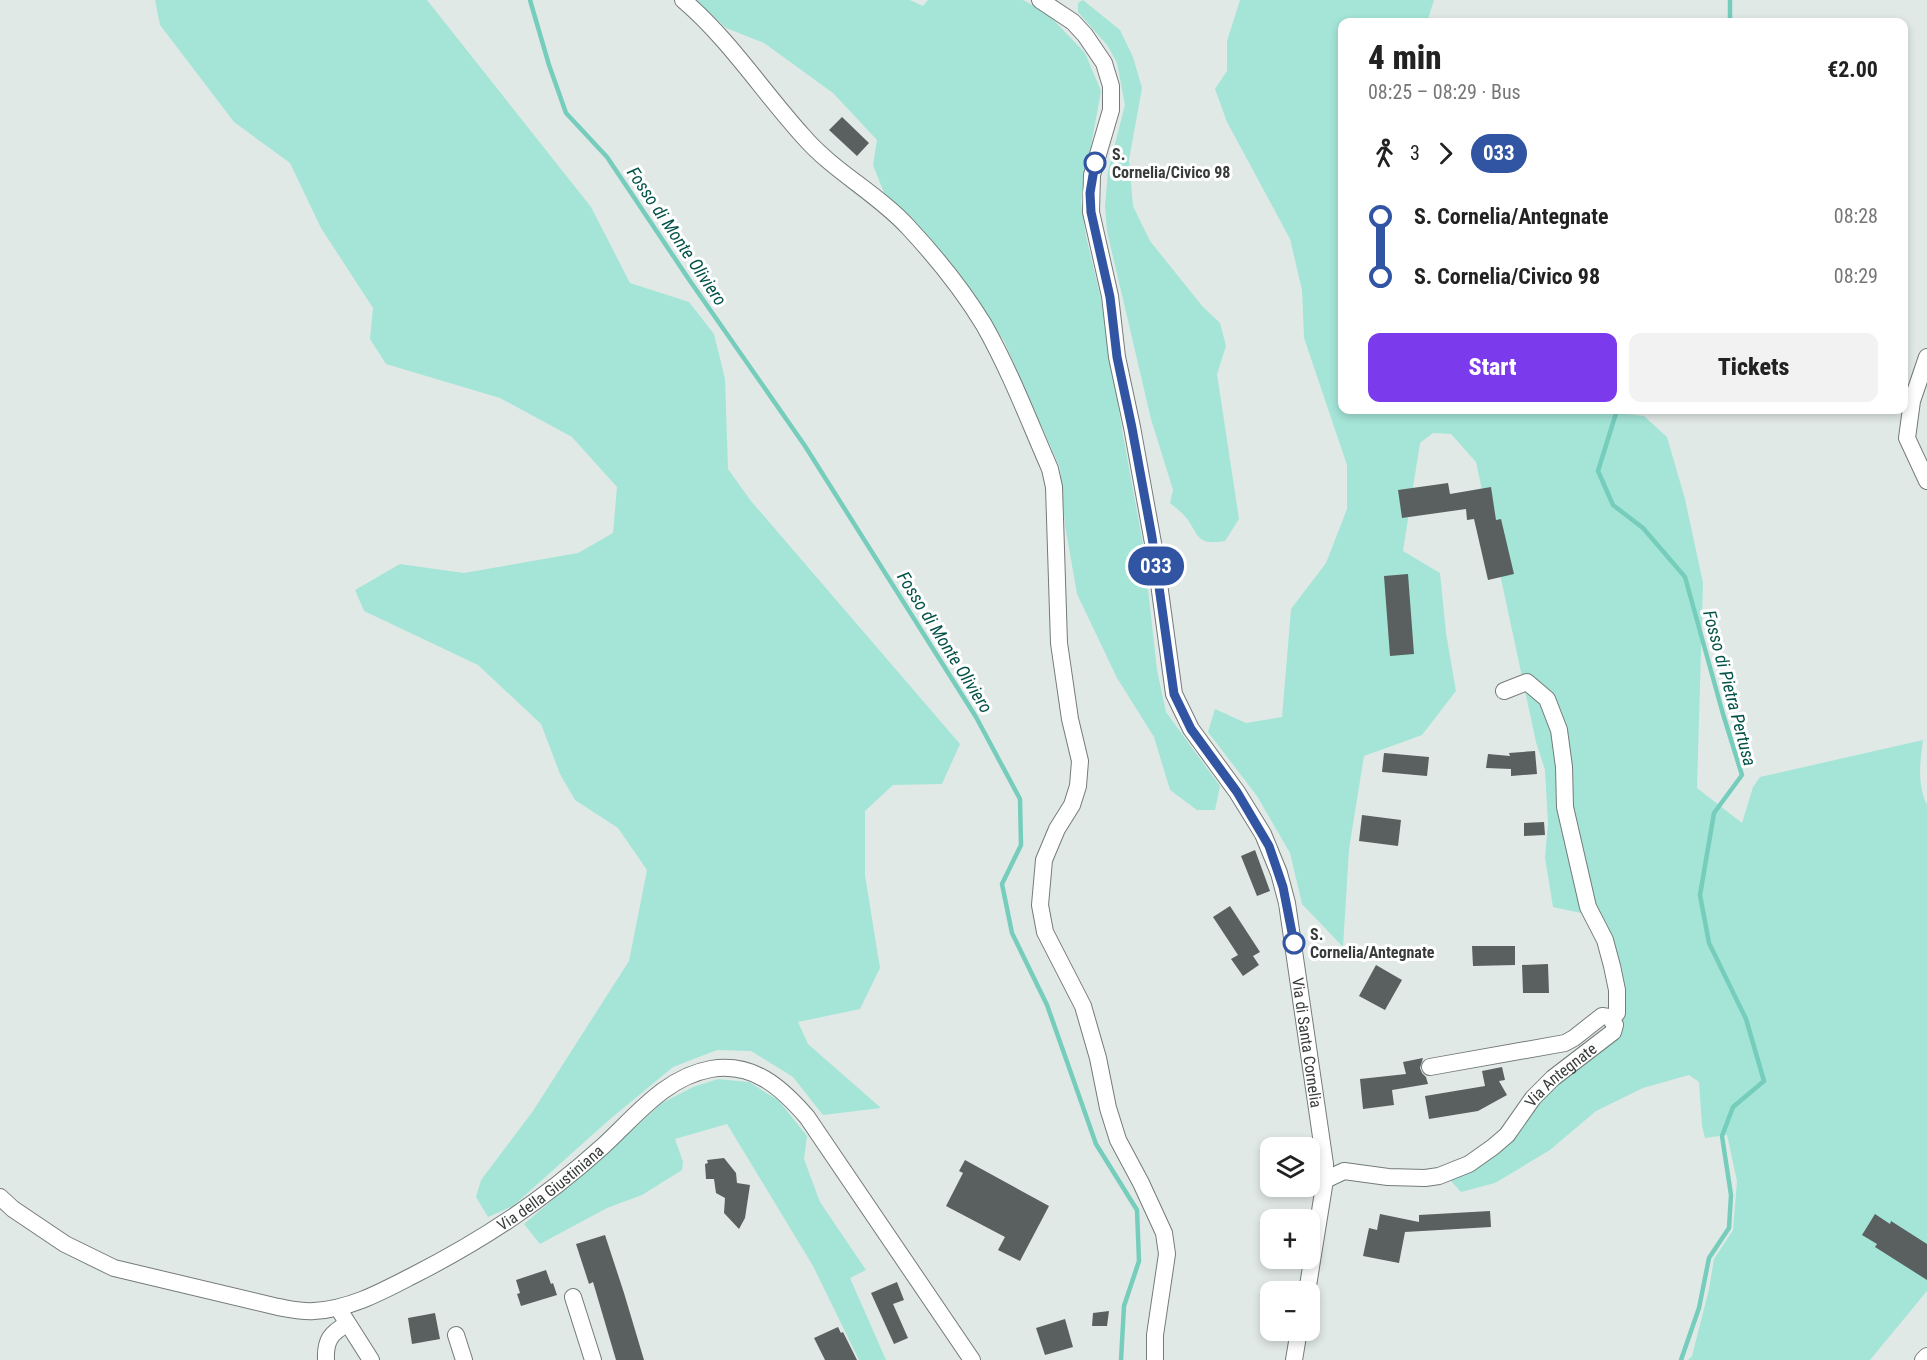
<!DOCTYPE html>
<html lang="en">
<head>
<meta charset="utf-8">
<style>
	body { margin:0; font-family:"Roboto Condensed",sans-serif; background:#f2f2f2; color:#222; height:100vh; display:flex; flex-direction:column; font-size:22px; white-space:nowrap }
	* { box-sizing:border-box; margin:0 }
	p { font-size:20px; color:#767676 }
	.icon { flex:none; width:33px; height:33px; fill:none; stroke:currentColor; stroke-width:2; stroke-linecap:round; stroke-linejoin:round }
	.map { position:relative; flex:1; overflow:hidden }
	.details { position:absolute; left:1338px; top:18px; width:570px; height:396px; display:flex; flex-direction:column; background:#fff; border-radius:12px; box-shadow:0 3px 9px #0003 }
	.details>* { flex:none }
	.badge { padding:0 12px; border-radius:20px; font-size:21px; line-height:39px }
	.fabs { position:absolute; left:1260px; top:1137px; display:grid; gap:12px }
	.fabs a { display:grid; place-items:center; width:60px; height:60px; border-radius:12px; background:#fff; box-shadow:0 3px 9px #0003; font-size:30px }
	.map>.badge { position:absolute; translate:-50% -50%; box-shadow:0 0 0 3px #fff }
	.legs { display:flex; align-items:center; gap:9px; height:66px; padding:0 30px; font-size:20px }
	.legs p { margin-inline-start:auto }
	.overview { display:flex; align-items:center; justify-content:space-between; height:102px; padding:0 30px }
	h1 { font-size:33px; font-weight:800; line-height:45px }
	.button { display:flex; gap:12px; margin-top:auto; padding:12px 30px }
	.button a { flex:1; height:69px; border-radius:12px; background:#7c3aed; color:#fff; font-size:24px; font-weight:800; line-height:69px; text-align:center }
	.button a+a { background:#f2f2f2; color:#222 }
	ul { padding:0 30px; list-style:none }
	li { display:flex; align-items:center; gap:21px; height:60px; font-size:22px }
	li i { display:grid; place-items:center; width:9px; height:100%; margin:0 8px; background:currentColor }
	li i::after { content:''; width:15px; height:15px; margin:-8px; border:4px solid; border-radius:50%; background:#fff }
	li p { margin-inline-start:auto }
	li:first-child i { background:linear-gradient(#0000 50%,currentColor 0) }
	li:last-child i { background:linear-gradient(currentColor 50%,#0000 0) }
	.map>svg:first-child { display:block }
	.green { fill:#a4e5d7 }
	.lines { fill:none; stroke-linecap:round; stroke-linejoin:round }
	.stream { stroke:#76cdbc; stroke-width:4.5 }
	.building { fill:#59605f }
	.minor-casing { stroke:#747b7a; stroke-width:18 }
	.minor { stroke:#fff; stroke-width:16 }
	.line-1-casing { stroke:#fff; stroke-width:14 }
	.line-1 { stroke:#3155a3; stroke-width:9 }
	.stop-1-dot { fill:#fff; stroke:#3155a3; stroke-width:3 }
	.labels { text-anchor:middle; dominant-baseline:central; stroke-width:6; stroke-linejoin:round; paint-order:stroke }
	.stop-label { font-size:16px; font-weight:bold; fill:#383b3a; stroke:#fff; text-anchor:start }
	.street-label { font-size:16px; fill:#383b3a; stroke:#fff }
	.water-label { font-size:18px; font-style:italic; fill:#035248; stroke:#fff }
</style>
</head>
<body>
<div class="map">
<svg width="1927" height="1360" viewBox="0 0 1927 1360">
	<rect width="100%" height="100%" fill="#e1e9e7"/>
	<!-- green -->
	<path class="green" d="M155,0H427L591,207L630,283L689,302L714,334L725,379L728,469L751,501L960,744L942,784L893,785L865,811V875L880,968L860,1009L798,1022L808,1044L881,1108L823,1115L793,1077L751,1051L717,1050L673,1067L609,1120L513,1206L488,1217L476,1197L481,1180L533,1111L629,961L647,870L618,828L575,800L560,774L541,724L478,665L364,611L355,590L400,564L464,573L578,553L613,533L617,487L572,437L500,398L386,364L370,339L373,308L321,228L290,163L234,122L160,25Z
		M696,0H910L923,6L928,0H1023L1047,13L1085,53L1101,91L1081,201L1086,236L1101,299L1123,435L1143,544L1157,670L1166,712L1220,786L1215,810H1197L1170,790L1154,737L1117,678L1077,594L1065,525L1060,468L1004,341L957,273L927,236L886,198L873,165L877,140L833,93L764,43L726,28Z
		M1083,0L1120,30L1133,57L1142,88L1129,160L1133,206L1150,241L1203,307L1220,323L1226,346L1217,374L1239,519L1225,541C1199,545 1200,539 1188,520C1183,513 1176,508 1170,503L1173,490L1151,419L1107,231L1105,206L1108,171L1125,105L1117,63L1107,45L1078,12V3Z
		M1240,0H1434L1427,22H1342V410H1597L1644,416L1667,437L1685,499L1703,583L1697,788L1742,823L1753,787L1760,777L1923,740C1920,763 1917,784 1927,805V1291L1870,1360H1688L1692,1356L1709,1289L1714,1259L1733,1230L1737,1181L1727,1135L1705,1138L1702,1126L1699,1082L1689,1075L1643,1088L1596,1111L1550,1150L1495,1183L1461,1192L1451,1181L1543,1096L1614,1039L1623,1022L1608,941L1581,913L1553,907L1545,858L1548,823L1545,770L1536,742L1476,462L1451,434L1433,433L1420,443L1403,551L1440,573L1446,633L1456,691L1422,735L1364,756L1349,849L1343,947L1302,904L1290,853L1257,796L1208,732L1215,709L1246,723L1282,717L1291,609L1326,563L1347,509V465L1304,338L1302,290L1290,239L1227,122L1215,89L1227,71V41Z
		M718,1079L749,1082L779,1101L807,1136L804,1159L820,1202L866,1270L850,1278L886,1360H859L813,1266L727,1124L675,1139L683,1162L682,1170L642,1195L607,1208L540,1244L524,1224L599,1160L662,1103L693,1087Z"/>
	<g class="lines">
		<!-- stream -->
		<path class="stream" d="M530,0L549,65L566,113L607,157L690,281L805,446L976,717L1020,799L1021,845L1002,884L1012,933L1047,1005L1096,1144L1137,1210L1139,1261L1124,1306L1121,1360
			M1730,22V0
			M1617,410L1598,471L1613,505L1643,528L1685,577L1723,714L1742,775L1714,813L1700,895L1709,943L1746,1019L1764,1081L1733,1107L1722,1136L1731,1195L1729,1228L1709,1258L1699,1308L1681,1360"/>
	</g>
	<!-- building -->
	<path class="building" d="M842,117L869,143L857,156L829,130Z
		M1448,483L1450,494L1491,487L1496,520L1501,519L1514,574L1488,580L1474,519L1467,520L1466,509L1402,518L1398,490Z
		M1408,574L1414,654L1390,656L1384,576Z
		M1535,751L1537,774L1511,776V769L1486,768L1488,754L1510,756L1509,753Z
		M1384,753L1429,757L1427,776L1382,772Z
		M1362,815L1401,820L1398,846L1359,841Z
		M1544,822L1545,835L1524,836V823Z
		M1255,850L1270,891L1257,896L1241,856Z
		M1230,906L1260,952L1253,956L1259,965L1243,976L1231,959L1238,955L1213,917Z
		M1472,946H1515V965L1473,966Z
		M1548,964L1549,993H1523L1522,965Z
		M1376,965L1402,980L1385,1010L1359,996Z
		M1423,1058L1420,1068L1422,1073L1426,1077L1428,1084L1392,1090L1394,1105L1363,1109L1360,1079L1406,1074L1403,1062Z
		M1502,1067L1505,1080L1499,1081L1507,1095L1478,1111L1429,1119L1425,1096L1485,1086L1482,1071Z
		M724,1158L736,1173L737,1183L750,1185L745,1218L739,1229L724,1213L725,1198L716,1193L714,1179H706L705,1164L708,1163L707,1160Z
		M965,1160L1049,1206L1020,1261L998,1250L1005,1237L946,1206L963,1173L959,1171Z
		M1490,1211L1491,1227L1405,1232L1399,1263L1363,1256L1369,1228L1377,1230L1380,1214L1419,1222V1215Z
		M1875,1214L1890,1224L1891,1221L1927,1244V1280L1875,1247L1877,1244L1862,1235Z
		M605,1235L624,1293L644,1360H616L593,1282L589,1284L576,1244Z
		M546,1270L551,1284L553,1283L557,1295L521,1306L517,1294L520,1293L516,1280Z
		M897,1282L904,1300L893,1304L908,1338L894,1344L871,1293Z
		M1109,1311L1107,1326H1092L1093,1313Z
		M435,1313L440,1339L412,1344L408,1318Z
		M1065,1319L1073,1347L1045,1355L1036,1328Z
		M838,1327L841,1333L843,1332L857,1360H825L814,1338Z"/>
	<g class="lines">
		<defs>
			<g id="minor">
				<path d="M683,0C729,39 763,92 803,136C834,172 877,193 909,228C935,256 964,292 984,325C1010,371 1029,421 1050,469L1054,487L1059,643L1070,719L1080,761L1078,786L1072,805L1057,829L1044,860L1040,905L1045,932L1083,1006L1098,1058L1108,1108L1118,1140L1141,1183L1164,1233L1167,1254L1155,1335V1360"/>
				<path id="s1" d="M1040,0L1073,22L1085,35L1104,63L1111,86V110L1092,175L1091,212L1110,296L1117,357L1132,427L1155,554L1174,694L1191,729L1237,792L1263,834L1279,873L1287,903L1325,1164V1180L1307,1292"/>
				<path d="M1927,357L1912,401L1907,438L1927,481"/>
				<path d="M1504,691L1527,682L1547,699L1559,730L1564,767L1565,807L1588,907L1605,940L1612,966L1617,990V1013L1612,1019"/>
				<path id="s2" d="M1325,1180L1344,1171L1388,1177L1425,1178L1439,1176L1469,1164L1493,1147L1507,1135L1533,1098L1553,1078L1613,1032L1615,1025L1609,1017L1602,1016L1574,1038L1565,1043L1430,1067"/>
				<path id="s3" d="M0,1197L13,1209L65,1244L114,1268L278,1307C290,1309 302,1312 314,1311C350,1309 381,1292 412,1276C483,1240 542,1201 602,1147C635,1117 665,1077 711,1069C753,1062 781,1087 807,1117L972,1360"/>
				<path d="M573,1297L593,1360"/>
				<path d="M338,1308L371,1360"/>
				<path d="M456,1335L464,1360"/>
				<path d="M326,1360C325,1340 331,1333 347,1324"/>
				<path d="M1294,1360L1299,1330"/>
				<path d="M1923,1360L1927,1356"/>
			</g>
		</defs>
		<!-- minor casing -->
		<use href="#minor" class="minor-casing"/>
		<!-- minor -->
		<use href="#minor" class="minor"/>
	</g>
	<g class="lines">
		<defs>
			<path id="line-1" d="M1095,163L1090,193L1091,212L1110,297L1117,357L1132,428L1152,537L1174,694L1191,729L1237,792L1269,846L1283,887L1294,943"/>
		</defs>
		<!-- line-1 casing -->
		<use href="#line-1" class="line-1-casing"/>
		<!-- line-1 -->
		<use href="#line-1" class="line-1"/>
	</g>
	<!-- markers -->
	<g class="stop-1-dot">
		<circle cx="1095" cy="163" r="10"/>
		<circle cx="1294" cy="943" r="10"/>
	</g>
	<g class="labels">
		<!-- stop labels -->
		<g class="stop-label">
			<text x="1112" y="154">S.<tspan x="1112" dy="18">Cornelia/Civico 98</tspan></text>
			<text x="1310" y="934">S.<tspan x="1310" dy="18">Cornelia/Antegnate</tspan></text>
		</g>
		<!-- street labels -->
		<g class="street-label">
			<text stroke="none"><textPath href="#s1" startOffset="1114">Via di Santa Cornelia</textPath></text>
			<text stroke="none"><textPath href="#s2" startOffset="278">Via Antegnate</textPath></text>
			<text stroke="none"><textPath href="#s3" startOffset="609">Via della Giustiniana</textPath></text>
		</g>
		<!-- water labels -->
		<g class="water-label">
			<text transform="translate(677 236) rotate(56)">Fosso di Monte Oliviero</text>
			<text transform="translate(945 642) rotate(58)">Fosso di Monte Oliviero</text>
			<text transform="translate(1730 688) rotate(75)">Fosso di Pietra Pertusa</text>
		</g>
	</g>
</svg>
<div class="fabs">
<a><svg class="icon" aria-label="layers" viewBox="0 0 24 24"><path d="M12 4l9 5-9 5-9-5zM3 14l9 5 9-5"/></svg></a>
<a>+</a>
<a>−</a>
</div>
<b class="badge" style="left:1156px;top:566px;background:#3155a3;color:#fff">033</b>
<section class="details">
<div class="overview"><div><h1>4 min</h1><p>08:25 – 08:29 · Bus</p></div><b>€2.00</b></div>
<div class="legs"><svg class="icon" aria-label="walk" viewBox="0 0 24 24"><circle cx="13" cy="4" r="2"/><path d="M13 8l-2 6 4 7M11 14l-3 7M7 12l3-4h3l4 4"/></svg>3<svg class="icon" aria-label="forward" viewBox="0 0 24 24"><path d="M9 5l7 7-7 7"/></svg><b class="badge" style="background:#3155a3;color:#fff">033</b></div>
<ul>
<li><i style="color:#3155a3"></i><b>S. Cornelia/Antegnate</b><p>08:28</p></li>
<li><i style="color:#3155a3"></i><b>S. Cornelia/Civico 98</b><p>08:29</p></li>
</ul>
<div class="button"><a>Start</a><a>Tickets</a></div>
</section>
</div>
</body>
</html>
